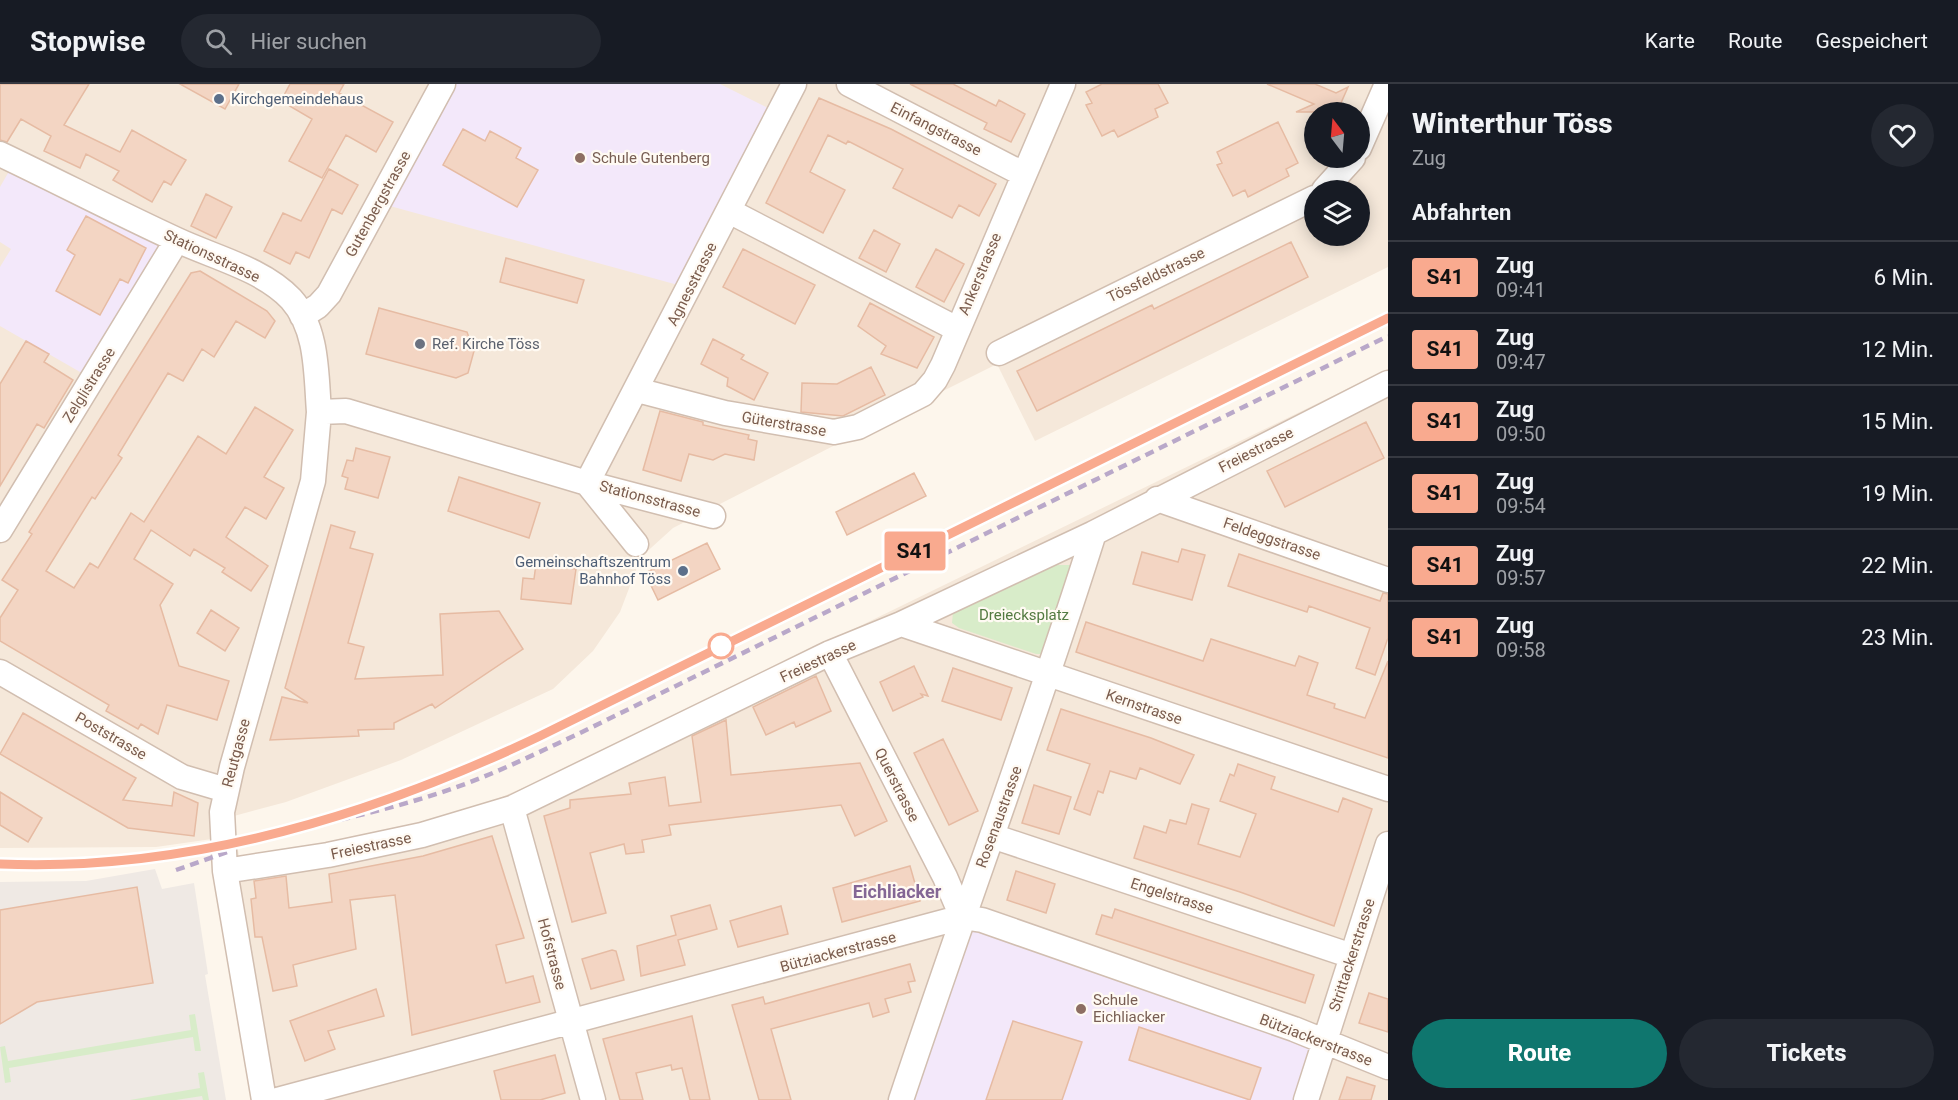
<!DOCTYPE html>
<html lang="de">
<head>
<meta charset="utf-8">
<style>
	body { margin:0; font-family:Roboto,sans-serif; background:#242831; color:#f1f3f6; height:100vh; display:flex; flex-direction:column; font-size:22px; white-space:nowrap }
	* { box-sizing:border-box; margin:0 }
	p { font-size:20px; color:#9ea1a6 }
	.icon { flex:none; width:33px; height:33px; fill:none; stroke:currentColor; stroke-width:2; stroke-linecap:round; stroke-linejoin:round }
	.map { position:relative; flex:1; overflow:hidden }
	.panel { display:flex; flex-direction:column; background:#171b24; width:570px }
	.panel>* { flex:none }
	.badge { padding:0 12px; border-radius:4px; font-size:21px; line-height:39px }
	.needle { width:39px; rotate:344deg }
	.tools { position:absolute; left:1304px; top:18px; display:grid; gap:12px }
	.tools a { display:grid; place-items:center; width:66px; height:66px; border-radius:50%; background:#171b24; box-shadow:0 3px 15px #0003; font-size:30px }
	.map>.badge { position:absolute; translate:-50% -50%; box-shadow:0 0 0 3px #fff }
	h2 { padding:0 24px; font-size:22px; line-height:54px }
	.round { display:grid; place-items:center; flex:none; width:63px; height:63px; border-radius:32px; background:#242831 }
	.summary { display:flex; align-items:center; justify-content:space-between; height:102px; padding:0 24px }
	h1 { font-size:28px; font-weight:800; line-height:45px }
	.button { display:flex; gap:12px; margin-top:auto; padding:12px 24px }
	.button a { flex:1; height:69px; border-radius:36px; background:#0f766e; color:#fff; font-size:24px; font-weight:800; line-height:69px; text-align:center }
	.button a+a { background:#242831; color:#f1f3f6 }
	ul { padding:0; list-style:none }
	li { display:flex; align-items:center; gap:18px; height:72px; padding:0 24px; border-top:2px solid #363941 }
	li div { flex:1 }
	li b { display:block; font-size:22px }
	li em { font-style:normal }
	li .badge { min-width:66px; font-weight:700; text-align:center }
	header { display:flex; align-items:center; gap:36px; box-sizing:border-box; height:84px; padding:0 30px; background:#171b24; border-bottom:2px solid #363941 }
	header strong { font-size:28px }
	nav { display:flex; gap:33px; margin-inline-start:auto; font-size:21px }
	.search { width:420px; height:54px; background:#242831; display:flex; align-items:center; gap:15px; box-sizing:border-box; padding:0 21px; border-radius:33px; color:#9ea1a6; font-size:22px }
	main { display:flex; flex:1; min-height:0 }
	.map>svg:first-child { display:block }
	.residential { fill:#f5e8da; fill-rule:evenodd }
	.industrial { fill:#efe9e4 }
	.education { fill:#f3e8fa }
	.green { fill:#d8ecc9 }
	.building { fill:#f3d5c3; stroke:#e6bba3; stroke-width:1.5 }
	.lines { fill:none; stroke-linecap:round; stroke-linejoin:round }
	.minor-casing { stroke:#d1beb0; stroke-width:27 }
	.minor { stroke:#fff; stroke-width:24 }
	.rail { stroke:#b9a8c9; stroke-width:4.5; stroke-dasharray:9 6; stroke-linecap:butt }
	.line-casing { stroke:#fff; stroke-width:14 }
	.line { stroke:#f9aa8f; stroke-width:9 }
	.service-dot { fill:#5c6f8a; stroke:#fffaf3; stroke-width:2 }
	.education-dot { fill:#8d6e63; stroke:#fffaf3; stroke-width:2 }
	.worship-dot { fill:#6b7280; stroke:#fffaf3; stroke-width:2 }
	.stop-dot { fill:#fff; stroke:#f9aa8f; stroke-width:3 }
	.labels { text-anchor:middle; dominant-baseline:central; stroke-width:4.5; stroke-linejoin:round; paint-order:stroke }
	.service-label { font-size:15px; fill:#4e5e75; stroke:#fffaf3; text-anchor:start }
	.street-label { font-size:15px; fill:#7a5c4d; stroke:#fffaf3 }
	.education-label { font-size:15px; fill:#785e54; stroke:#fffaf3; text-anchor:start }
	.worship-label { font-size:15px; fill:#5b616d; stroke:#fffaf3; text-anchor:start }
	.park-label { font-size:15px; fill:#537a41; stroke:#fffaf3 }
	.quarter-label { font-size:18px; font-weight:bold; fill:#846695; stroke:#fffaf3 }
</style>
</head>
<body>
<header>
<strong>Stopwise</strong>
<div class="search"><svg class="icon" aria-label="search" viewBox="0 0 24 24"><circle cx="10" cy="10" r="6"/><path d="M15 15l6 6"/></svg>Hier suchen</div>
<nav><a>Karte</a><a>Route</a><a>Gespeichert</a></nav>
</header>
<main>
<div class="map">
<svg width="1388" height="1016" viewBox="0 0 1388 1016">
	<rect width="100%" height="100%" fill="#fdf6ec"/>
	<!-- residential -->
	<path class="residential" d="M0,0H1388V183L1035,357L997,280L839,359L673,444L641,473L620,528L593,567L553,605L401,676L286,718L234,732L212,755L156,763L0,764ZM1314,28H1359V74H1314ZM1314,106H1359V152H1314Z
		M1388,285V1016H264L225,787L209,776L238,766L240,777L266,775L459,731L554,691Z"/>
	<!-- industrial -->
	<path class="industrial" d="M155,785L162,805L194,799L208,890L205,891L226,1016H0V798L86,797Z"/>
	<!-- education -->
	<path class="education" d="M443,0H720L778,29L689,204L379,119Z
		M15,77L177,156L94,296L0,242V183L11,165L0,158V103Z
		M962,833L1324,959L1306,1016H901Z"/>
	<!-- green -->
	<path class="green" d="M1051,481H1074L1044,570H1036L959,544L952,539L953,528Z
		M195,930L201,967H195L193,953L9,984L11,998L5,999L0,963L5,962L8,977L191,946L189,931Z
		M204,988L209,1016H203L202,1012L176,1016H130L200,1004L198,989Z"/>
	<!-- building -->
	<path class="building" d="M0,0H89L64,41L120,68L132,46L186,76L171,101L164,97L152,118L113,96L119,87L86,70L80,84L44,67L51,52L21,35L7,58L0,56Z
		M180,0H239L225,25Z
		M290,0H344L339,9L393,38L376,68L346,51L322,94L289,77L312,35L281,17Z
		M910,0H953L996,22L999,16L1025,30L1011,58L984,45L987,39Z
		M1102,0H1158L1168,19L1155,25L1158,33L1118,53L1114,46L1102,52L1086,21L1092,19L1086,8Z
		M1267,0H1315L1336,9L1348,3L1337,28H1296L1314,20Z
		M819,14L891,45L996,100L979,132L959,121L952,134L893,104L903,85L848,57L846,60L828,51L810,88L845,106L823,149L766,119Z
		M1278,38L1298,79L1286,85L1289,92L1248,113L1245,106L1233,112L1217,81L1222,79L1217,68Z
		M463,45L485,57L490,47L521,64L516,74L538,86L517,123L443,81Z
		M329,85L358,101L342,130L332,125L309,174L296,168L290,180L264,167L283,129L301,137Z
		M206,110L232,123L216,154L191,142Z
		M86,132L146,164L128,199L120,195L100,231L56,207L75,171L67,166Z
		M874,146L900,160L886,188L859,174Z
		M1291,158L1308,193L1037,327L1017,287L1152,221L1154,225Z
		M743,165L815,201L795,240L723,203Z
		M936,165L964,180L944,218L916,203Z
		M506,174L584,196L577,219L500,198Z
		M200,187L267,227L275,237L265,254L236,237L214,273L202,265L183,297L168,289L118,371L122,374L95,415L92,413L46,487L74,504L90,479L98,484L131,429L144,438L198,352L226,370L255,323L293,346L264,393L284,404L266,435L245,423L226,453L268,482L251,507L222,488L225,484L194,465L190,472L151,446L134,475L173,500L160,521L179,582L229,597L217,636L167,621L158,650L141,640L138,645L106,627L109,621L0,557V534L18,506L2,496L32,450L29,448L191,189Z
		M870,219L934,253L917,284L881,270L886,262L858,242Z
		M379,224L467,248L474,267L468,289L456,294L366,270Z
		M713,255L744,271L741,275L768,289L754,316L727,302L728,294L701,280Z
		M26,257L49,270L44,278L73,296L44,344L37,340L0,402V300Z
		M871,283L885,311L843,332L801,328L802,299L837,300Z
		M660,327L703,338V341L749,351L748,355L757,357L754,376L725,370L713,376L689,370L681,397L643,386Z
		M1366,338L1384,374L1285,423L1267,387Z
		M356,364L390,373L378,414L345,405L348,394L342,392L347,376L353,377Z
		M914,389L926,412L847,451L836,428Z
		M459,393L540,419L529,454L448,427Z
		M331,441L355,448L350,464L373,470L348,559L364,563L355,595L443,591L440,530L499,527L523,565L435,624L432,620L394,639V645L358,646L359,652L270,656L282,613L308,619L285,604Z
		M707,459L720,485L658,516L645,489Z
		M1182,465L1205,471L1192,516L1133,500L1142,468L1178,478Z
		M1239,470L1380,517L1383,509L1388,510V554L1375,591L1356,584L1370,544L1309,522L1307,528L1228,502Z
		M536,480L576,485L571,520L521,515L523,494L534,495Z
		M211,526L239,544L225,567L197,549Z
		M1086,538L1203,577L1211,555L1295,582L1299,572L1318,579L1307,611L1335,620L1334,624L1365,634L1388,577V674L1076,568Z
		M914,582L928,612L921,610L923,613L893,627L880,598Z
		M953,584L1012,604L1001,636L942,617Z
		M816,592L831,627L796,643L794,638L766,651L753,623Z
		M1061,625L1151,654L1194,671L1180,700L1140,684L1136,695L1110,687L1103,709L1098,707L1090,731L1074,725L1090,680L1047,666Z
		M23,629L136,694L123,716L172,722L174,708L198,719L194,752L128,744L0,670Z
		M726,636L731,691L860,679L887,737L855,752L841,721L669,741L671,751L642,756L644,768L626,770L624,760L590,769L606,829L572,838L544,732L570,724V716L631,710L629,699L665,693L669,722L701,718L692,652Z
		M943,655L978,727L949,741L914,669Z
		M1238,680L1275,693L1271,705L1338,728L1343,714L1372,725L1334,842L1240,808L1134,774L1144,742L1166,749L1170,736L1186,740L1192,720L1209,725L1198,760L1240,773L1256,730L1220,717L1230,690L1234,692Z
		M1034,701L1071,713L1059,750L1022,739Z
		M0,708L42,734L28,758L0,741Z
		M492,752L524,854L496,861L506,899L533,892L540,918L412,951L395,811L350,816L356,865L293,881L297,902L273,907L262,853H255L251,815L256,814L254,797L286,792L289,824L332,818L329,790L423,772Z
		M910,782L920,817L842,838L833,804Z
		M1016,787L1055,800L1046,829L1007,816Z
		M137,803L153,899L37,918L0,940V826Z
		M710,821L717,845L678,856L685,881L641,892L637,862L676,851L671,832Z
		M781,822L788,850L738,863L730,837Z
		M1115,825L1314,891L1305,919L1096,850L1102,831L1112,834Z
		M612,866L616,867L624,896L591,905L582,875Z
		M910,880L915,897L908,898L911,908L885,915L889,928L873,933L869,919L771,945L791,1016H759L732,921L763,913L765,920Z
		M376,905L384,932L328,947L335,965L305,977L290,937Z
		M1369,909L1388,915V948L1359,939Z
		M692,932L710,1016H690L682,984L672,986L671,981L636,989L643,1016H620L603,955Z
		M1013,937L1082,958L1062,1016H986Z
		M1139,943L1261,984L1250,1016L1129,976Z
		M555,971L565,1009L540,1016H501L494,987Z
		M1347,993L1375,1002L1371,1016H1339Z"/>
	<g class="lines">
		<defs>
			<path id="minor" d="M849,0L1023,90
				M1359,64L1387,0
				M0,70C59,98 118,129 177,156C213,173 263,185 291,215C318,245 316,290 319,328L346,327L587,399L636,460
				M1324,106L1353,74
				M729,127L957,245
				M302,232L318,222L329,210L443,0
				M999,269L1314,114
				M637,306L725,329L834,348L858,343L923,310L935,296L943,281L1063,0
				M1157,415L1388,496
				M713,432L587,399L794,0
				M0,446L177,156
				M901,540L1388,705
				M830,569L945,793L962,833
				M0,588L182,693L226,706
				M512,724L593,1016
				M992,752L1352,872
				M225,787L328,771L422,751L512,724L830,569L901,540L1094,449L1388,299
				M264,1016L225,787L222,728L232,683L313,397L319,328
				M277,1016L962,833L982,836L1294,945L1388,983
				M901,1016C964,826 1034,640 1094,449
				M1306,1016L1388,760"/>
		</defs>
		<!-- minor casing -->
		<use href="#minor" class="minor-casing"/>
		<!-- minor -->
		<use href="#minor" class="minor"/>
		<!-- rail -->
		<path class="rail" d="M349,727L514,664L1388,234
			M0,780C99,784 178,771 274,750C334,737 395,725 454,704C497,689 537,669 578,650L1388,252
			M176,786L230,767"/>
	</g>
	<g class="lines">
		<defs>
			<path id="line" d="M0,780C187,788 372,732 540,652L1388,234"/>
		</defs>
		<!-- line casing -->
		<use href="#line" class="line-casing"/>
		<!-- line -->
		<use href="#line" class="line"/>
	</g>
	<!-- markers -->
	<g class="service-dot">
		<circle cx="219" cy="15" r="6"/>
		<circle cx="683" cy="487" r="6"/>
	</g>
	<g class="education-dot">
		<circle cx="580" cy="74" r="6"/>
		<circle cx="1081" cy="925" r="6"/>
	</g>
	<circle class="worship-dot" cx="420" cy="260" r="6"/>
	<circle class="stop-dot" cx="721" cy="562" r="12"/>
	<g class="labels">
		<!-- service labels -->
		<g class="service-label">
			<text x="231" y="15">Kirchgemeindehaus</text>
			<text x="671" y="478" text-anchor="end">Gemeinschaftszentrum<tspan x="671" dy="17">Bahnhof Töss</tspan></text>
		</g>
		<!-- street labels -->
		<g class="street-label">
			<text transform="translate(936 45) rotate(27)">Einfangstrasse</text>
			<text transform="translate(378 120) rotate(-61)">Gutenbergstrasse</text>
			<text transform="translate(212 172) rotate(25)">Stationsstrasse</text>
			<text transform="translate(980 190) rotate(-67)">Ankerstrasse</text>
			<text transform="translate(1156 191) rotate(-26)">Tössfeldstrasse</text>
			<text transform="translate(692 200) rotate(-63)">Agnesstrasse</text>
			<text transform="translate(89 301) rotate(-58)">Zelglistrasse</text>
			<text transform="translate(784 340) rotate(10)">Güterstrasse</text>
			<text transform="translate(1256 366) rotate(-27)">Freiestrasse</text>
			<text transform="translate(650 415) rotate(15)">Stationsstrasse</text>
			<text transform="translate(1272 455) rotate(19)">Feldeggstrasse</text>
			<text transform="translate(818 577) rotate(-25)">Freiestrasse</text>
			<text transform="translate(1144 623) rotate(19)">Kernstrasse</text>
			<text transform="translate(111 652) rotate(30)">Poststrasse</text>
			<text transform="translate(236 669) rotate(-75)">Reutgasse</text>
			<text transform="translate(897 701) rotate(63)">Querstrasse</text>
			<text transform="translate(999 733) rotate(-70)">Rosenaustrasse</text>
			<text transform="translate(371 762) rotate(-12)">Freiestrasse</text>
			<text transform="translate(1172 812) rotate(18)">Engelstrasse</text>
			<text transform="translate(838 868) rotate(-15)">Bütziackerstrasse</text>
			<text transform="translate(552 870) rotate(75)">Hofstrasse</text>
			<text transform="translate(1352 871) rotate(-72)">Strittackerstrasse</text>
			<text transform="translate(1316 956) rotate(21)">Bütziackerstrasse</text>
		</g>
		<!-- education labels -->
		<g class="education-label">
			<text x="592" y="74">Schule Gutenberg</text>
			<text x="1093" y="916">Schule<tspan x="1093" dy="17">Eichliacker</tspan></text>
		</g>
		<!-- worship labels -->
		<g class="worship-label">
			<text x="432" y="260">Ref. Kirche Töss</text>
		</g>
		<!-- park labels -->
		<g class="park-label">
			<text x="1024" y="531">Dreiecksplatz</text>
		</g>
		<!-- quarter labels -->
		<g class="quarter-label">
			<text x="897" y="807">Eichliacker</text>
		</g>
	</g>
</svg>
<div class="tools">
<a><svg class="needle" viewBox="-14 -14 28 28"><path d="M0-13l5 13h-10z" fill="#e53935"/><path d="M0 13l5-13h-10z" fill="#9ea1a6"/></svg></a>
<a><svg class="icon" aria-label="layers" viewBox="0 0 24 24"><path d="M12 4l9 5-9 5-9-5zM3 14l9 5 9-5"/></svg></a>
</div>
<b class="badge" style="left:915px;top:467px;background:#f9aa8f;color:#111">S41</b>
</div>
<section class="panel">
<div class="summary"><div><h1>Winterthur Töss</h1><p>Zug</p></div><a class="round"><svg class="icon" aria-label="heart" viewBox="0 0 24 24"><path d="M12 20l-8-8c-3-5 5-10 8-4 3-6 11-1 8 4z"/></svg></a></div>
<h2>Abfahrten</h2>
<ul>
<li><span class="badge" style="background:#f9aa8f;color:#111">S41</span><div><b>Zug</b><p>09:41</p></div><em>6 Min.</em></li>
<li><span class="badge" style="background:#f9aa8f;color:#111">S41</span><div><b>Zug</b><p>09:47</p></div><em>12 Min.</em></li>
<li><span class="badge" style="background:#f9aa8f;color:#111">S41</span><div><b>Zug</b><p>09:50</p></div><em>15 Min.</em></li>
<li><span class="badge" style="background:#f9aa8f;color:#111">S41</span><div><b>Zug</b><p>09:54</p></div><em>19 Min.</em></li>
<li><span class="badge" style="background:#f9aa8f;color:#111">S41</span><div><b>Zug</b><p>09:57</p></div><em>22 Min.</em></li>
<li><span class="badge" style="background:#f9aa8f;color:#111">S41</span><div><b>Zug</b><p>09:58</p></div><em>23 Min.</em></li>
</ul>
<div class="button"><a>Route</a><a>Tickets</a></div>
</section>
</main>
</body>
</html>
